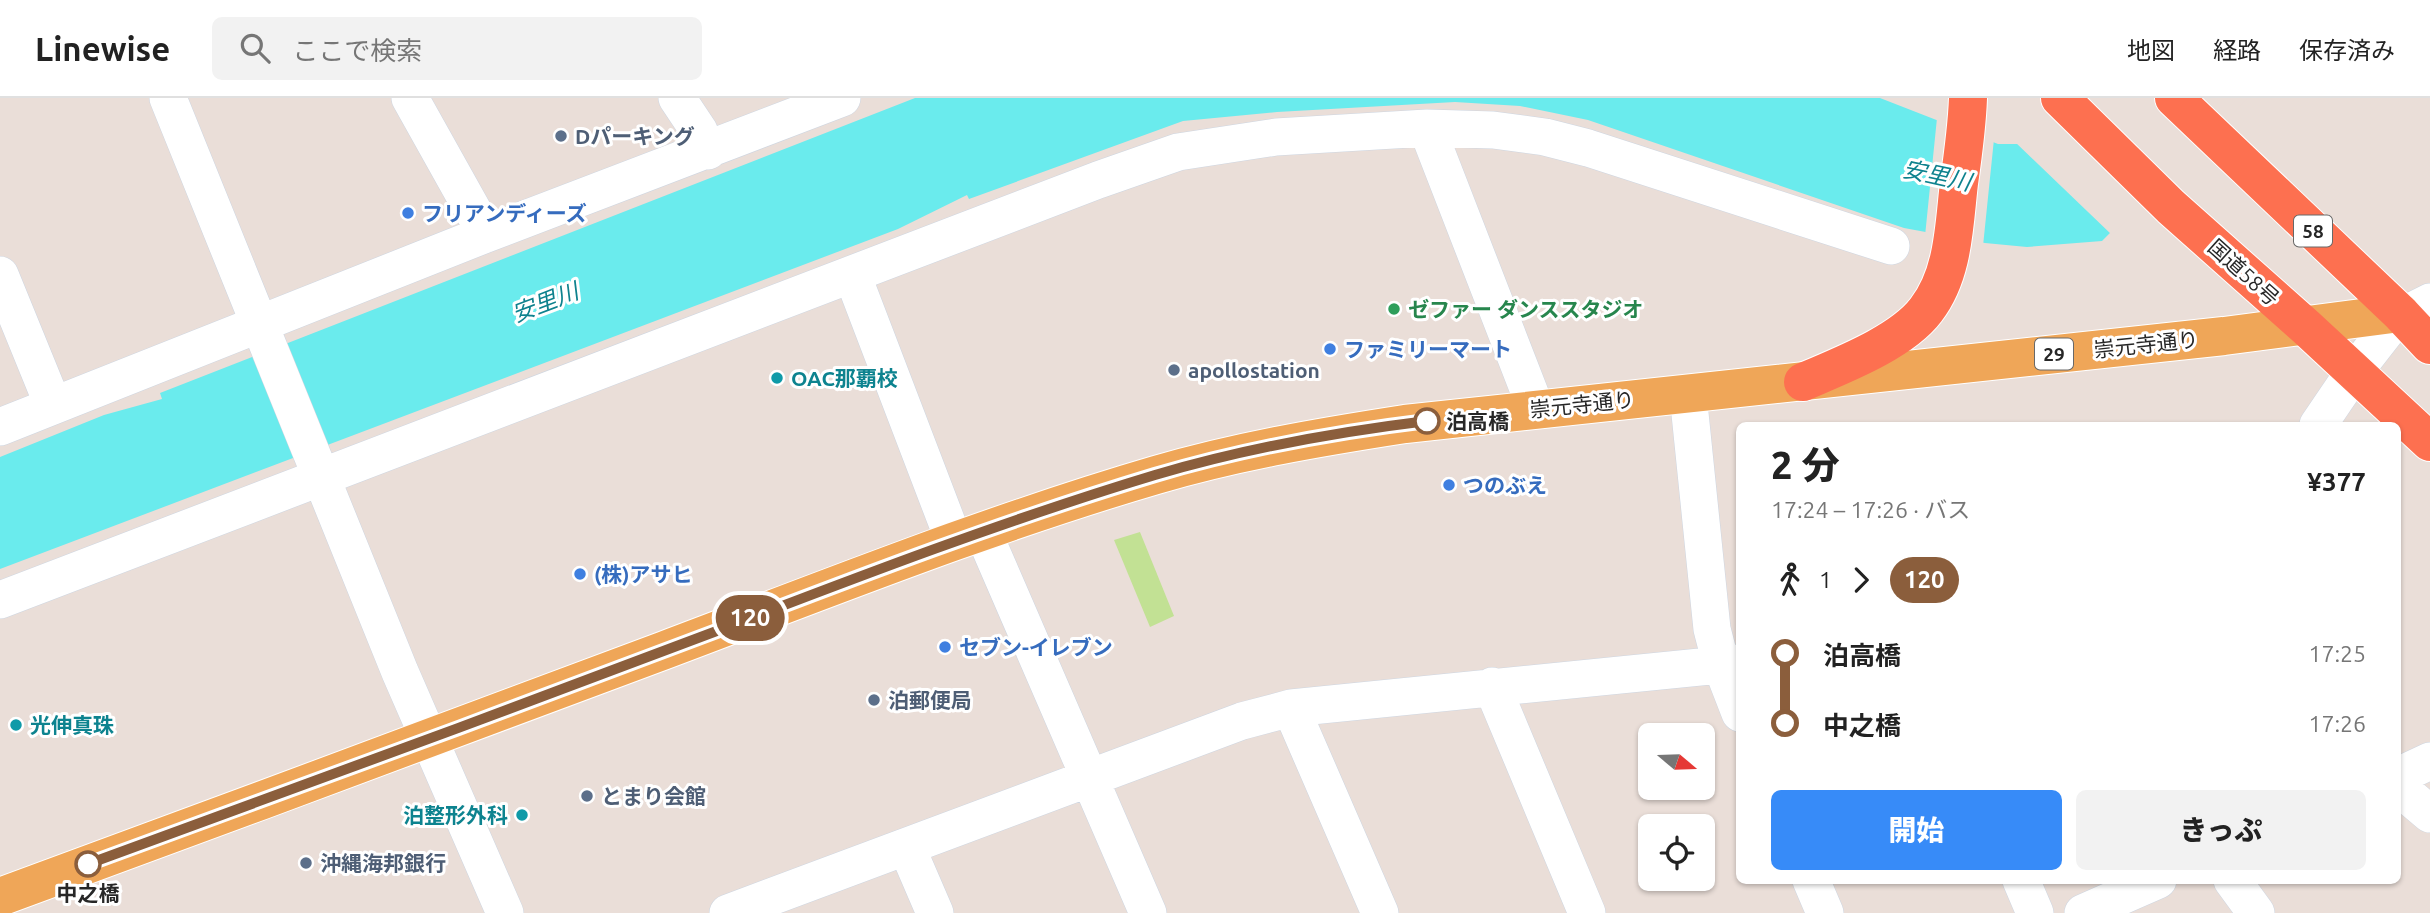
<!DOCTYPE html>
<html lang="ja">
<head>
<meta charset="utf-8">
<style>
	body { margin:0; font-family:Ubuntu,"Noto Sans JP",sans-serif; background:#f2f2f2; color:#222; height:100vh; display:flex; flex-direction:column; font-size:26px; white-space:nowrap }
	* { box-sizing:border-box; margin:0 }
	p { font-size:23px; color:#767676 }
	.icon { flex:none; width:38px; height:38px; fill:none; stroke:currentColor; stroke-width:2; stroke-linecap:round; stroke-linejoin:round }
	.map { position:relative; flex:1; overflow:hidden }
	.drawer { position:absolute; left:1736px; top:324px; width:665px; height:462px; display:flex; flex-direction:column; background:#fff; border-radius:10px; box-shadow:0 2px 5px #0004 }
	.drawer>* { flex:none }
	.badge { padding:0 14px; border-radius:23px; font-size:24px; line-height:46px }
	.needle { width:46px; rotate:109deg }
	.fabs { position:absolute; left:1638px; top:625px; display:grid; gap:14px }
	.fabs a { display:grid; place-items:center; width:77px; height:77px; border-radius:10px; background:#fff; box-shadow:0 2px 5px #0004; font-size:35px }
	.map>.badge { position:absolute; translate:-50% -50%; box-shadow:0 0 0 4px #fff }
	.legs { display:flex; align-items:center; gap:10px; height:77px; padding:0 35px; font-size:23px }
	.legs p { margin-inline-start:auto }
	.headline { display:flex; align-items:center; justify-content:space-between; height:119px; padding:0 35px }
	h1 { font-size:38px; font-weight:800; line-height:52px }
	.cta { display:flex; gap:14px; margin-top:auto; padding:14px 35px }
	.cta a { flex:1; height:80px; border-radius:10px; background:#378bf8; color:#fff; font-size:28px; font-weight:800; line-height:80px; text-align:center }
	.cta a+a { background:#f2f2f2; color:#222 }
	ul { padding:0 35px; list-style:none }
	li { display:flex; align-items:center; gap:24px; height:70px; font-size:26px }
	li i { display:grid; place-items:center; width:10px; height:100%; margin:0 9px; background:currentColor }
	li i::after { content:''; width:18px; height:18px; margin:-9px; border:5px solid; border-radius:50%; background:#fff }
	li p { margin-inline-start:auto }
	li:first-child i { background:linear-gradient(#0000 50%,currentColor 0) }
	li:last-child i { background:linear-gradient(currentColor 50%,#0000 0) }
	header { display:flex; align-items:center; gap:42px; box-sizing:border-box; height:98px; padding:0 35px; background:#fff; border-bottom:2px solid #e0e0e0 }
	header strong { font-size:33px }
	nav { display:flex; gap:38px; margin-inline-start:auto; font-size:24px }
	.search { width:490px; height:63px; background:#f2f2f2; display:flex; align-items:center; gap:18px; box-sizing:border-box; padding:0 24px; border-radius:10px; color:#767676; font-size:26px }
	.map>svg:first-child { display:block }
	.green { fill:#c2e194 }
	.water { fill:#6aebed }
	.pier { fill:#eaded8 }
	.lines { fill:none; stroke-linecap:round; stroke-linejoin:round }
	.minor-casing { stroke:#ced6e1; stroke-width:38 }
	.major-casing { stroke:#fff; stroke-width:40 }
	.highway-casing { stroke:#fff; stroke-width:40 }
	.minor { stroke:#fff; stroke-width:37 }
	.major { stroke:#efa658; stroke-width:38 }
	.highway { stroke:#fd7050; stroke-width:38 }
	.line-1-casing { stroke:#fff; stroke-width:16 }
	.line-1 { stroke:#8b5e3c; stroke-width:10 }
	.service-dot { fill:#5c6f8a; stroke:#fff; stroke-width:2.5 }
	.shop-dot { fill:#3f7fe0; stroke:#fff; stroke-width:2.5 }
	.leisure-dot { fill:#2e9e5b; stroke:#fff; stroke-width:2.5 }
	.culture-dot { fill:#0f9aa8; stroke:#fff; stroke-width:2.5 }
	.stop-1-dot { fill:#fff; stroke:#8b5e3c; stroke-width:3.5 }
	.labels { text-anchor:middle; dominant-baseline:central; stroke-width:6; stroke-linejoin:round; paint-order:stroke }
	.shield { fill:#fff; stroke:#686868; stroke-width:2 }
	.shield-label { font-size:19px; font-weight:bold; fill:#272727 }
	.service-label { font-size:21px; font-weight:bold; fill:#4e5e75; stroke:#fff; text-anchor:start }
	.shop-label { font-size:21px; font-weight:bold; fill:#366cbe; stroke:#fff; text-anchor:start }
	.street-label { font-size:21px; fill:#272727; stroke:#fff }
	.leisure-label { font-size:21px; font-weight:bold; fill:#27864d; stroke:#fff; text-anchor:start }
	.culture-label { font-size:21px; font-weight:bold; fill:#0d838f; stroke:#fff; text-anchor:start }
	.stop-label { font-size:21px; font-weight:bold; fill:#272727; stroke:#fff; text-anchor:start }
	.water-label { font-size:23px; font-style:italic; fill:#0e828e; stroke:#fff }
</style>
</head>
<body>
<header>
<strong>Linewise</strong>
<div class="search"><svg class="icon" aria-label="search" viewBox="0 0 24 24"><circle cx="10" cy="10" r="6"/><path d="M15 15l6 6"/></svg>ここで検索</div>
<nav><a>地図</a><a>経路</a><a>保存済み</a></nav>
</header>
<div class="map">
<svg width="2430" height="815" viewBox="0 0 2430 815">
	<rect width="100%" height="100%" fill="#eaded8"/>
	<!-- green -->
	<path class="green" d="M1140,434L1174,518L1150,529L1114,442Z"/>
	<!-- water -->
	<path class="water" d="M915,0H1880L1998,46H2025L2244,0L2102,143L2027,149L1985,145L1904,130L1588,22L1520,8L1455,4L1277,14L1183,23L969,101L967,97L898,131L0,471V359L104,317L162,301L160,295Z"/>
	<!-- pier -->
	<path class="pier" d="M2077,0H2248L2112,137L2014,43H2024Z
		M1937,20L1994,41L1983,148L1925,138Z"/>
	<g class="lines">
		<defs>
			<path id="minor" d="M168,0L400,574L505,815
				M410,0L486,136
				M677,0L699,33L708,53
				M1427,30L1536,311
				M852,176L954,443
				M0,177L53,307
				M1688,296L1712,531L1721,566L1740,615
				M2318,327L2354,274L2400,215L2414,212L2430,204
				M0,329L486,136L842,0
				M983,434L1148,815
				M0,502L1098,82L1178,54L1276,39L1427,30L1493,32L1545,39L1588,50L1891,148
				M1492,588L1587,815
				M1291,610L1380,815
				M2398,678L2430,663
				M2398,689L2430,716
				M907,750L935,815
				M1811,782L1825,815
				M2021,782L2035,815
				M2232,782L2256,815
				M728,815L1242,623L1291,610L1740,565
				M2083,815L2158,782"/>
			<path id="major" d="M0,799C222,717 443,636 665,552C827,491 989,426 1156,377C1238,353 1321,339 1405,326L2224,238L2400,215"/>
			<path id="highway" d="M2060,0L2171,109L2306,229L2430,344
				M2174,0L2400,215L2430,247
				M1803,284C1840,268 1901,245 1926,212C1954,176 1954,127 1959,85C1963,57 1967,28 1968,0"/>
		</defs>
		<!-- minor casing -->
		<use href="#minor" class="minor-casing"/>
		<!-- major casing -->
		<use href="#major" class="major-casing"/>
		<!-- highway casing -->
		<use href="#highway" class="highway-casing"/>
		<!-- minor -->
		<use href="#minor" class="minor"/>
		<!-- major -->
		<use href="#major" class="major"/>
		<!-- highway -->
		<use href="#highway" class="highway"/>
	</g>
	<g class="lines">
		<defs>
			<path id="line-1" d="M88,766C297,690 506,613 714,534C860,478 1006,422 1155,377C1243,351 1336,334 1427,323"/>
		</defs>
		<!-- line-1 casing -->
		<use href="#line-1" class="line-1-casing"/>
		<!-- line-1 -->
		<use href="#line-1" class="line-1"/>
	</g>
	<!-- markers -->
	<g class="service-dot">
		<circle cx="561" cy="38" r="7"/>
		<circle cx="1174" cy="272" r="7"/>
		<circle cx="874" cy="602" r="7"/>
		<circle cx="587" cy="698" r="7"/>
		<circle cx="306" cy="765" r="7"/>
	</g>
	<g class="shop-dot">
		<circle cx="408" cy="115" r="7"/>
		<circle cx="1330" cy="251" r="7"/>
		<circle cx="1449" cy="387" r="7"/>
		<circle cx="580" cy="476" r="7"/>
		<circle cx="945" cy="549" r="7"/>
	</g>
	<circle class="leisure-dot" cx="1394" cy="211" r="7"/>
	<g class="culture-dot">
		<circle cx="777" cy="280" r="7"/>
		<circle cx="16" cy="627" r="7"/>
		<circle cx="522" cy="717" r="7"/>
	</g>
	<g class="stop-1-dot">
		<circle cx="1427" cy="323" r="12"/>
		<circle cx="88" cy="766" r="12"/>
	</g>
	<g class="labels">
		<!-- shield labels -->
		<g class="shield">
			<rect x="2294" y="117.5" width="38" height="31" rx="5"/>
			<rect x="2035" y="240.5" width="38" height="31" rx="5"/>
		</g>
		<g class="shield-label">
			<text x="2313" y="133">58</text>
			<text x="2054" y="256">29</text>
		</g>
		<!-- service labels -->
		<g class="service-label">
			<text x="575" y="38">Dパーキング</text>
			<text x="1188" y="272">apollostation</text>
			<text x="888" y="602">泊郵便局</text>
			<text x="601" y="698">とまり会館</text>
			<text x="320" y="765">沖縄海邦銀行</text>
		</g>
		<!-- shop labels -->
		<g class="shop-label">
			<text x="422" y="115">フリアンディーズ</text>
			<text x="1344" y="251">ファミリーマート</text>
			<text x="1463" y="387">つのぶえ</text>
			<text x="594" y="476">(株)アサヒ</text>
			<text x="959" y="549">セブン-イレブン</text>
		</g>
		<!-- street labels -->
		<g class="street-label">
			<text transform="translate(2244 174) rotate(42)">国道58号</text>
			<text transform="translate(2146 246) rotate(-6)">崇元寺通り</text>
			<text transform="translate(1582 306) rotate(-6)">崇元寺通り</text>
		</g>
		<!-- leisure labels -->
		<g class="leisure-label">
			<text x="1408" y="211">ゼファー ダンススタジオ</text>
		</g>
		<!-- culture labels -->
		<g class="culture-label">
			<text x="791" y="280">OAC那覇校</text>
			<text x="30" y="627">光伸真珠</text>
			<text x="508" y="717" text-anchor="end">泊整形外科</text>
		</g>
		<!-- stop labels -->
		<g class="stop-label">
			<text x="1446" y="323">泊高橋</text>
			<text x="88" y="795" text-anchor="middle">中之橋</text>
		</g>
		<!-- water labels -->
		<g class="water-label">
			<text transform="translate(1937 77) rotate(12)">安里川</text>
			<text transform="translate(545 204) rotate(-21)">安里川</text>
		</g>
	</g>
</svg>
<div class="fabs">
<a><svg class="needle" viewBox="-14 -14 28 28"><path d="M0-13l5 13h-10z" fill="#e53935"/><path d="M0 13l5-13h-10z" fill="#767676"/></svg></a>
<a><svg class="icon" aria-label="locate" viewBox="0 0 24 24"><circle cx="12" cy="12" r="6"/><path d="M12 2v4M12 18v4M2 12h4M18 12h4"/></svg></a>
</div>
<b class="badge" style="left:750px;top:520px;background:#8b5e3c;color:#fff">120</b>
<section class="drawer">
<div class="headline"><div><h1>2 分</h1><p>17:24 – 17:26 · バス</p></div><b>¥377</b></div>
<div class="legs"><svg class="icon" aria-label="walk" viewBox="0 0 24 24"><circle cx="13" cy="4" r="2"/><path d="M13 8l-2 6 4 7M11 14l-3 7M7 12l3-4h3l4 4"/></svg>1<svg class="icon" aria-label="forward" viewBox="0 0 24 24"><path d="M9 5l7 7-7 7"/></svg><b class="badge" style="background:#8b5e3c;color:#fff">120</b></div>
<ul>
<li><i style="color:#8b5e3c"></i><b>泊高橋</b><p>17:25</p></li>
<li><i style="color:#8b5e3c"></i><b>中之橋</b><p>17:26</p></li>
</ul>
<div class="cta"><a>開始</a><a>きっぷ</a></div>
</section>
</div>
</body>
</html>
